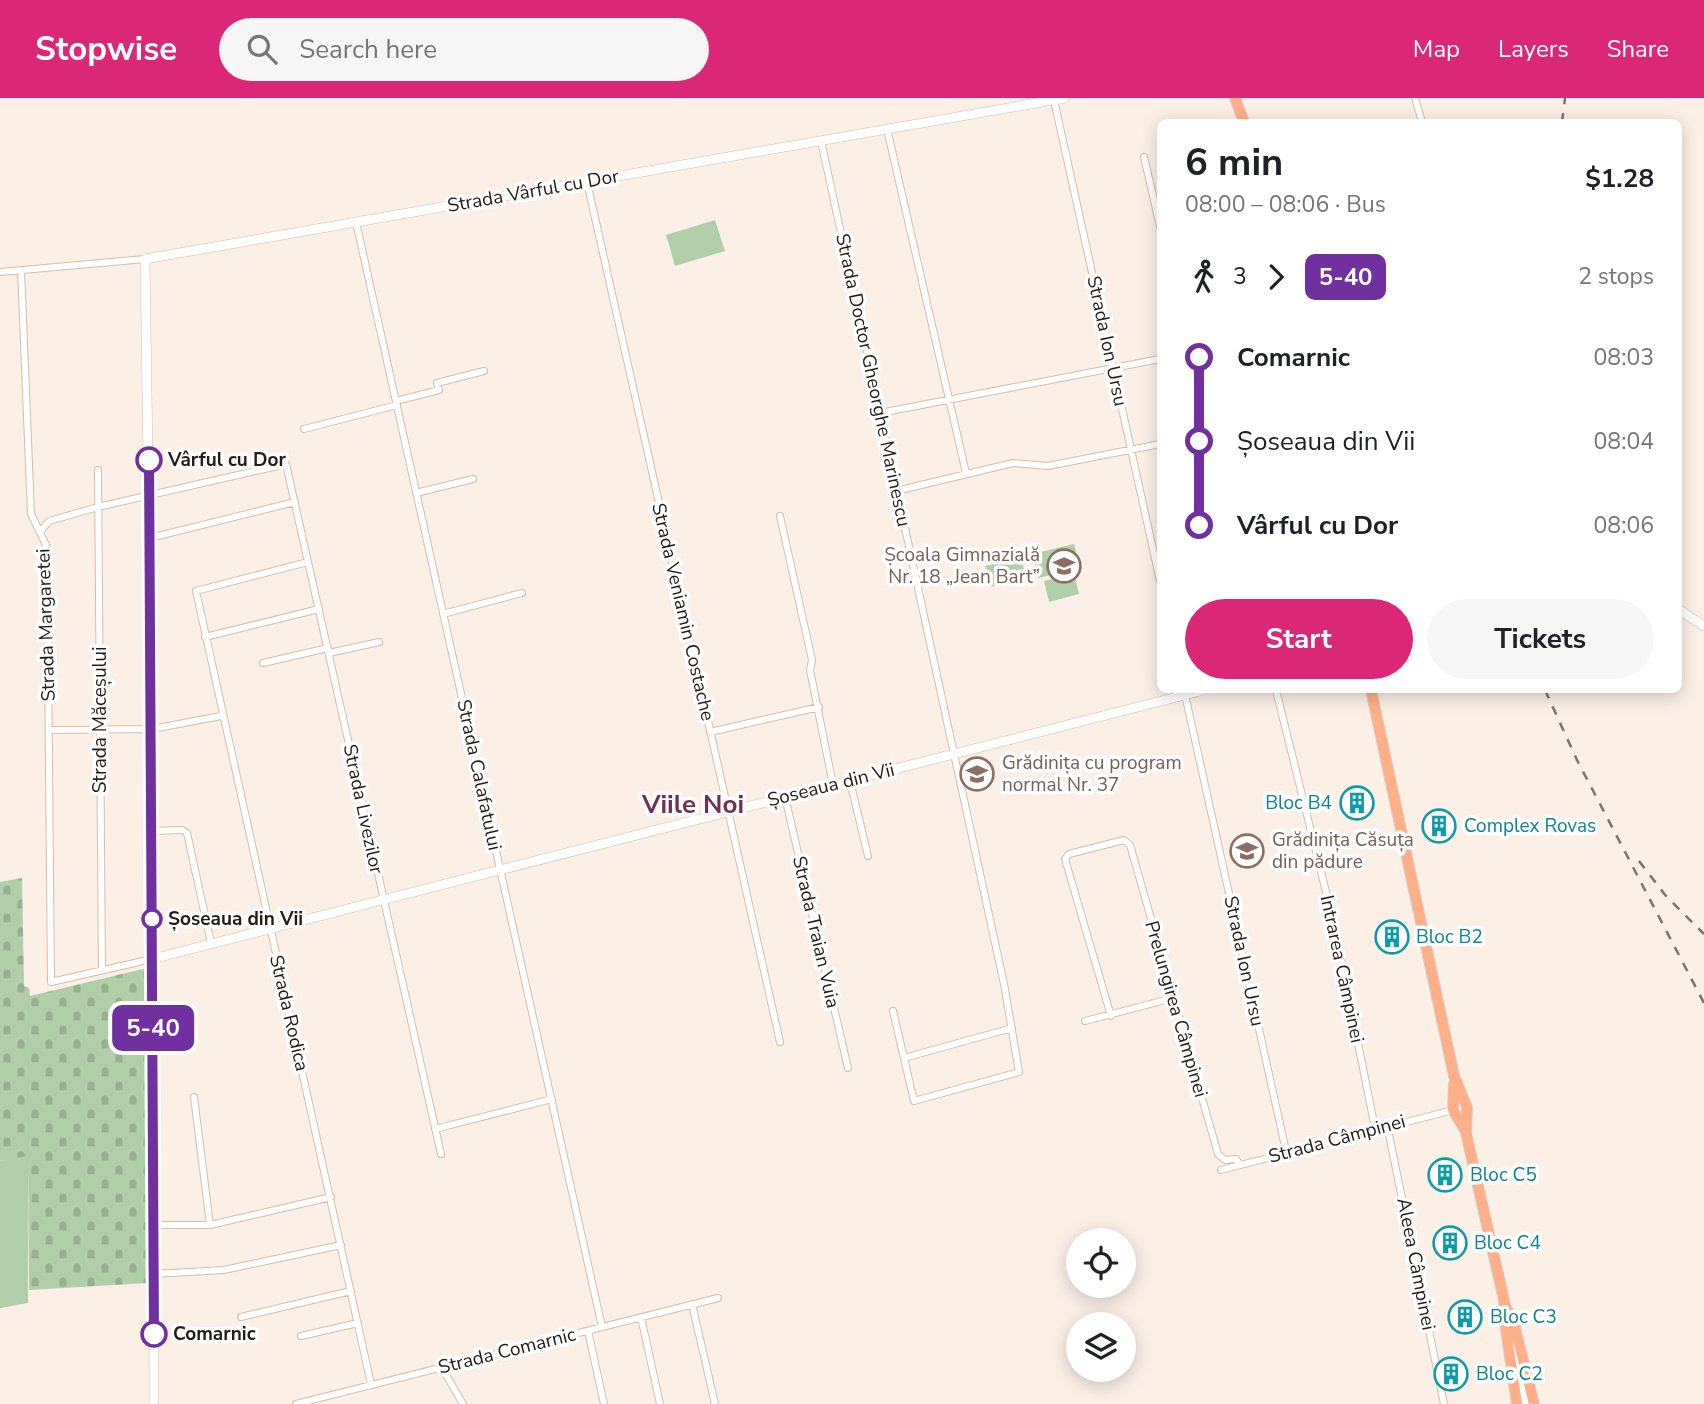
<!DOCTYPE html>
<html lang="en">
<head>
<meta charset="utf-8">
<style>
	body { margin:0; font-family:"Nunito Sans",sans-serif; background:#f6f6f6; color:#202124; height:100vh; display:flex; flex-direction:column; font-size:26px; white-space:nowrap }
	* { box-sizing:border-box; margin:0 }
	p { font-size:23px; color:#757577 }
	.icon { flex:none; width:38px; height:38px; fill:none; stroke:currentColor; stroke-width:2; stroke-linecap:round; stroke-linejoin:round }
	.map { position:relative; flex:1; overflow:hidden }
	.sheet { position:absolute; left:1157px; top:21px; width:525px; height:574px; display:flex; flex-direction:column; background:#fff; border-radius:10px; box-shadow:0 4px 18px #0003 }
	.sheet>* { flex:none }
	.badge { padding:0 14px; border-radius:10px; font-size:24px; line-height:46px }
	.buttons { position:absolute; left:1066px; top:1130px; display:grid; gap:14px }
	.buttons a { display:grid; place-items:center; width:70px; height:70px; border-radius:50%; background:#fff; box-shadow:0 4px 18px #0003; font-size:35px }
	.map>.badge { position:absolute; translate:-50% -50%; box-shadow:0 0 0 4px #fff }
	.legs { display:flex; align-items:center; gap:10px; height:77px; padding:0 28px; font-size:23px }
	.legs p { margin-inline-start:auto }
	.headline { display:flex; align-items:center; justify-content:space-between; height:119px; padding:0 28px }
	h1 { font-size:38px; font-weight:700; line-height:52px }
	.cta { display:flex; gap:14px; margin-top:auto; padding:14px 28px }
	.cta a { flex:1; height:80px; border-radius:42px; background:#db2777; color:#fff; font-size:28px; font-weight:700; line-height:80px; text-align:center }
	.cta a+a { background:#f6f6f6; color:#202124 }
	ul { padding:0 28px; list-style:none }
	li { display:flex; align-items:center; gap:24px; height:84px; font-size:26px }
	li i { display:grid; place-items:center; width:10px; height:100%; margin:0 9px; background:currentColor }
	li i::after { content:''; width:18px; height:18px; margin:-9px; border:5px solid; border-radius:50%; background:#fff }
	li p { margin-inline-start:auto }
	li:first-child i { background:linear-gradient(#0000 50%,currentColor 0) }
	li:last-child i { background:linear-gradient(currentColor 50%,#0000 0) }
	header { display:flex; align-items:center; gap:42px; box-sizing:border-box; height:98px; padding:0 35px; background:#db2777; color:#fff }
	header strong { font-size:33px }
	nav { display:flex; gap:38px; margin-inline-start:auto; font-size:24px }
	.search { width:490px; height:63px; background:#f6f6f6; display:flex; align-items:center; gap:18px; box-sizing:border-box; padding:0 24px; border-radius:38px; color:#757577; font-size:26px }
	.map>svg:first-child { display:block }
	.green { fill:#b0cea7 }
	.cemetery { fill:url(#cemetery-stones) }
	.lines { fill:none; stroke-linecap:round; stroke-linejoin:round }
	.street-casing { stroke:#d9bda6; stroke-width:8 }
	.secondary-casing { stroke:#d9bda6; stroke-width:10 }
	.primary-casing { stroke:#d3d1d0; stroke-width:12 }
	.street { stroke:#fff; stroke-width:6 }
	.secondary { stroke:#fff; stroke-width:9 }
	.primary { stroke:#feaf88; stroke-width:10 }
	.rail { stroke:#7d726a; stroke-width:2.5; stroke-dasharray:9 9; stroke-linecap:butt }
	.line-1-casing { stroke:#fff; stroke-width:16 }
	.line-1 { stroke:#7030a0; stroke-width:10 }
	.stop-1-dot { fill:#fff; stroke:#7030a0; stroke-width:3.5 }
	.labels { text-anchor:middle; dominant-baseline:central; stroke-width:7; stroke-linejoin:round; paint-order:stroke }
	.street-label { font-size:19px; fill:#251b13; stroke:#fff }
	.stop-label { font-size:19px; font-weight:bold; fill:#251b13; stroke:#fff; text-anchor:start }
	.education-label { font-size:19px; fill:#785e54; stroke:#fff; text-anchor:start }
	.culture-label { font-size:19px; fill:#0d838f; stroke:#fff; text-anchor:start }
	.district-label { font-size:26px; font-weight:bold; fill:#6e3055; stroke:#fff }
</style>
</head>
<body>
<header>
<strong>Stopwise</strong>
<div class="search"><svg class="icon" aria-label="search" viewBox="0 0 24 24"><circle cx="10" cy="10" r="6"/><path d="M15 15l6 6"/></svg>Search here</div>
<nav><a>Map</a><a>Layers</a><a>Share</a></nav>
</header>
<div class="map">
<svg width="1704" height="1306" viewBox="0 0 1704 1306">
	<defs>
		<pattern id="cemetery-stones" width="16" height="16" patternUnits="userSpaceOnUse" patternTransform="scale(1.75)"><rect width="16" height="16" fill="#b0cea7"/><path d="M2 7V4a2 2 0 0 1 4 0v3zM10 15v-3a2 2 0 0 1 4 0v3z" fill="#97b08f"/></pattern>
	</defs>
	<rect width="100%" height="100%" fill="#fbefe6"/>
	<!-- green -->
	<path class="green" d="M715,122L725,153L675,168L666,137Z
		M1074,446L1080,470L1038,480L1032,456Z
		M1021,459L1026,480L991,489L985,468Z
		M1074,476L1079,496L1049,504L1044,483Z
		M28,1057V1205L0,1210V1063Z"/>
	<!-- cemetery -->
	<path class="cemetery" d="M22,780L24,888L29,890L30,898L147,870L150,1093L148,1185L29,1192L28,1058L0,1063V784Z"/>
	<g class="lines">
		<defs>
			<path id="street" d="M1415,0L1422,24
				M1054,2L1160,483
				M887,31L966,375
				M821,43L1004,886L1019,974L914,1003L893,913
				M1144,59L1160,128
				M587,84L780,944
				M356,124L602,1229
				M21,172L31,416L47,449L51,884L152,861
				M0,174L145,161
				M396,303L439,292L437,285L484,273
				M880,315L1160,261
				M304,331L397,307
				M98,372L102,872
				M896,393L1013,365L1048,368L1160,346
				M416,395L473,381
				M780,418L812,562L810,572L833,687
				M40,434L49,423L98,409L286,366L441,1056
				M150,440L295,404
				M308,464L196,493L371,1286
				M443,516L522,495
				M205,539L319,511
				M329,555L379,544
				M263,565L328,550
				M1184,592L1286,1053
				M1276,592L1334,826L1375,1030
				M49,632L152,631L221,618
				M710,634L819,609
				M850,683L868,758
				M785,699L848,970
				M151,733L182,732L187,735L211,845
				M1111,918L1065,761L1069,756L1124,742L1130,747L1218,1056L1225,1062L1236,1061L1240,1067
				M1085,923L1173,900
				M904,960L1012,930
				M194,999L210,1127
				M1387,1027L1444,1306
				M435,1031L552,1001
				M1221,1072L1453,1012
				M154,1127H210L331,1099
				M154,1176L224,1172L341,1147
				M692,1206L715,1306
				M241,1219L351,1193
				M641,1219L660,1306
				M588,1233L604,1306
				M301,1238L358,1225
				M442,1270L463,1306
				M296,1306L718,1200"/>
			<path id="secondary" d="M1678,511L1704,528
				M152,861L1204,592
				M1514,1247L1527,1306
				M154,1306L152,631L145,161L1065,0"/>
			<path id="primary" d="M1235,0L1244,24
				M1371,592L1454,978L1467,1009L1466,1035L1506,1211L1504,1218L1517,1306
				M1454,986L1453,1012L1465,1032
				M1506,1211L1512,1218L1534,1306"/>
		</defs>
		<!-- street casing -->
		<use href="#street" class="street-casing"/>
		<!-- secondary casing -->
		<use href="#secondary" class="secondary-casing"/>
		<!-- primary casing -->
		<use href="#primary" class="primary-casing"/>
		<!-- street -->
		<use href="#street" class="street"/>
		<!-- secondary -->
		<use href="#secondary" class="secondary"/>
		<!-- primary -->
		<use href="#primary" class="primary"/>
		<!-- rail -->
		<path class="rail" d="M1562,24L1565,0
			M1545,592L1577,662L1704,905
			M1639,763L1666,798L1704,836"/>
	</g>
	<g class="lines">
		<defs>
			<path id="line-1" d="M149,362L154,1236"/>
		</defs>
		<!-- line-1 casing -->
		<use href="#line-1" class="line-1-casing"/>
		<!-- line-1 -->
		<use href="#line-1" class="line-1"/>
	</g>
	<!-- icons -->
	<defs>
		<symbol id="school-ring" viewBox="-11 -11 22 22"><circle r="9.5" fill="#fff" stroke="#8d6e63" stroke-width="1.5"/><path d="M0-5L7-2L0 1L-7-2ZM-4 1L0 2.5L4 1V4Q0 6-4 4Z" fill="#8d6e63"/></symbol>
		<symbol id="building-ring" viewBox="-11 -11 22 22"><circle r="9.5" fill="#fff" stroke="#0f9aa8" stroke-width="1.5"/><path d="M-4-6H4V6H1V3H-1V6H-4ZM-2.5-4.3h1.7v1.8h-1.7ZM.8-4.3h1.7v1.8H.8ZM-2.5-1h1.7V.8h-1.7ZM.8-1h1.7V.8H.8Z" fill="#0f9aa8"/></symbol>
	</defs>
	<g fill-rule="evenodd">
		<use href="#school-ring" x="1045" y="449" width="38" height="38"/>
		<use href="#school-ring" x="958" y="657" width="38" height="38"/>
		<use href="#building-ring" x="1338" y="686" width="38" height="38"/>
		<use href="#building-ring" x="1420" y="709" width="38" height="38"/>
		<use href="#school-ring" x="1228" y="734" width="38" height="38"/>
		<use href="#building-ring" x="1373" y="820" width="38" height="38"/>
		<use href="#building-ring" x="1426" y="1058" width="38" height="38"/>
		<use href="#building-ring" x="1431" y="1126" width="38" height="38"/>
		<use href="#building-ring" x="1446" y="1200" width="38" height="38"/>
		<use href="#building-ring" x="1432" y="1257" width="38" height="38"/>
	</g>
	<!-- markers -->
	<g class="stop-1-dot">
		<circle cx="149" cy="362" r="12"/>
		<circle cx="152" cy="821" r="9"/>
		<circle cx="154" cy="1236" r="12"/>
	</g>
	<g class="labels">
		<!-- street labels -->
		<g class="street-label">
			<text transform="translate(533 93) rotate(-10)">Strada Vârful cu Dor</text>
			<text transform="translate(1107 243) rotate(78)">Strada Ion Ursu</text>
			<text transform="translate(873 282) rotate(78)">Strada Doctor Gheorghe Marinescu</text>
			<text transform="translate(683 514) rotate(77)">Strada Veniamin Costache</text>
			<text transform="translate(46 527) rotate(-92)">Strada Margaretei</text>
			<text transform="translate(100 622) rotate(-90)">Strada Măceșului</text>
			<text transform="translate(479 677) rotate(78)">Strada Calafatului</text>
			<text transform="translate(831 687) rotate(-14)">Șoseaua din Vii</text>
			<text transform="translate(363 711) rotate(78)">Strada Livezilor</text>
			<text transform="translate(816 834) rotate(77)">Strada Traian Vuia</text>
			<text transform="translate(1244 863) rotate(78)">Strada Ion Ursu</text>
			<text transform="translate(1342 871) rotate(78)">Intrarea Câmpinei</text>
			<text transform="translate(1176 911) rotate(74)">Prelungirea Câmpinei</text>
			<text transform="translate(289 915) rotate(77)">Strada Rodica</text>
			<text transform="translate(1337 1041) rotate(-15)">Strada Câmpinei</text>
			<text transform="translate(1416 1166) rotate(79)">Aleea Câmpinei</text>
			<text transform="translate(507 1253) rotate(-14)">Strada Comarnic</text>
		</g>
		<!-- stop labels -->
		<g class="stop-label">
			<text x="168" y="362">Vârful cu Dor</text>
			<text x="168" y="821">Șoseaua din Vii</text>
			<text x="173" y="1236">Comarnic</text>
		</g>
		<!-- education labels -->
		<g class="education-label">
			<text x="1040" y="457" text-anchor="end">Școala Gimnazială<tspan x="1040" dy="22">Nr. 18 „Jean Bart”</tspan></text>
			<text x="1002" y="665">Grădinița cu program<tspan x="1002" dy="22">normal Nr. 37</tspan></text>
			<text x="1272" y="742">Grădinița Căsuța<tspan x="1272" dy="22">din pădure</tspan></text>
		</g>
		<!-- culture labels -->
		<g class="culture-label">
			<text x="1332" y="705" text-anchor="end">Bloc B4</text>
			<text x="1464" y="728">Complex Rovas</text>
			<text x="1416" y="839">Bloc B2</text>
			<text x="1470" y="1077">Bloc C5</text>
			<text x="1474" y="1145">Bloc C4</text>
			<text x="1490" y="1219">Bloc C3</text>
			<text x="1476" y="1276">Bloc C2</text>
		</g>
		<!-- district labels -->
		<g class="district-label">
			<text x="693" y="706">Viile Noi</text>
		</g>
	</g>
</svg>
<div class="buttons">
<a><svg class="icon" aria-label="locate" viewBox="0 0 24 24"><circle cx="12" cy="12" r="6"/><path d="M12 2v4M12 18v4M2 12h4M18 12h4"/></svg></a>
<a><svg class="icon" aria-label="layers" viewBox="0 0 24 24"><path d="M12 4l9 5-9 5-9-5zM3 14l9 5 9-5"/></svg></a>
</div>
<b class="badge" style="left:153px;top:930px;background:#7030a0;color:#fff">5-40</b>
<section class="sheet">
<div class="headline"><div><h1>6 min</h1><p>08:00 – 08:06 · Bus</p></div><b>$1.28</b></div>
<div class="legs"><svg class="icon" aria-label="walk" viewBox="0 0 24 24"><circle cx="13" cy="4" r="2"/><path d="M13 8l-2 6 4 7M11 14l-3 7M7 12l3-4h3l4 4"/></svg>3<svg class="icon" aria-label="forward" viewBox="0 0 24 24"><path d="M9 5l7 7-7 7"/></svg><b class="badge" style="background:#7030a0;color:#fff">5-40</b><p>2 stops</p></div>
<ul>
<li><i style="color:#7030a0"></i><b>Comarnic</b><p>08:03</p></li>
<li><i style="color:#7030a0"></i><span>Șoseaua din Vii</span><p>08:04</p></li>
<li><i style="color:#7030a0"></i><b>Vârful cu Dor</b><p>08:06</p></li>
</ul>
<div class="cta"><a>Start</a><a>Tickets</a></div>
</section>
</div>
</body>
</html>
